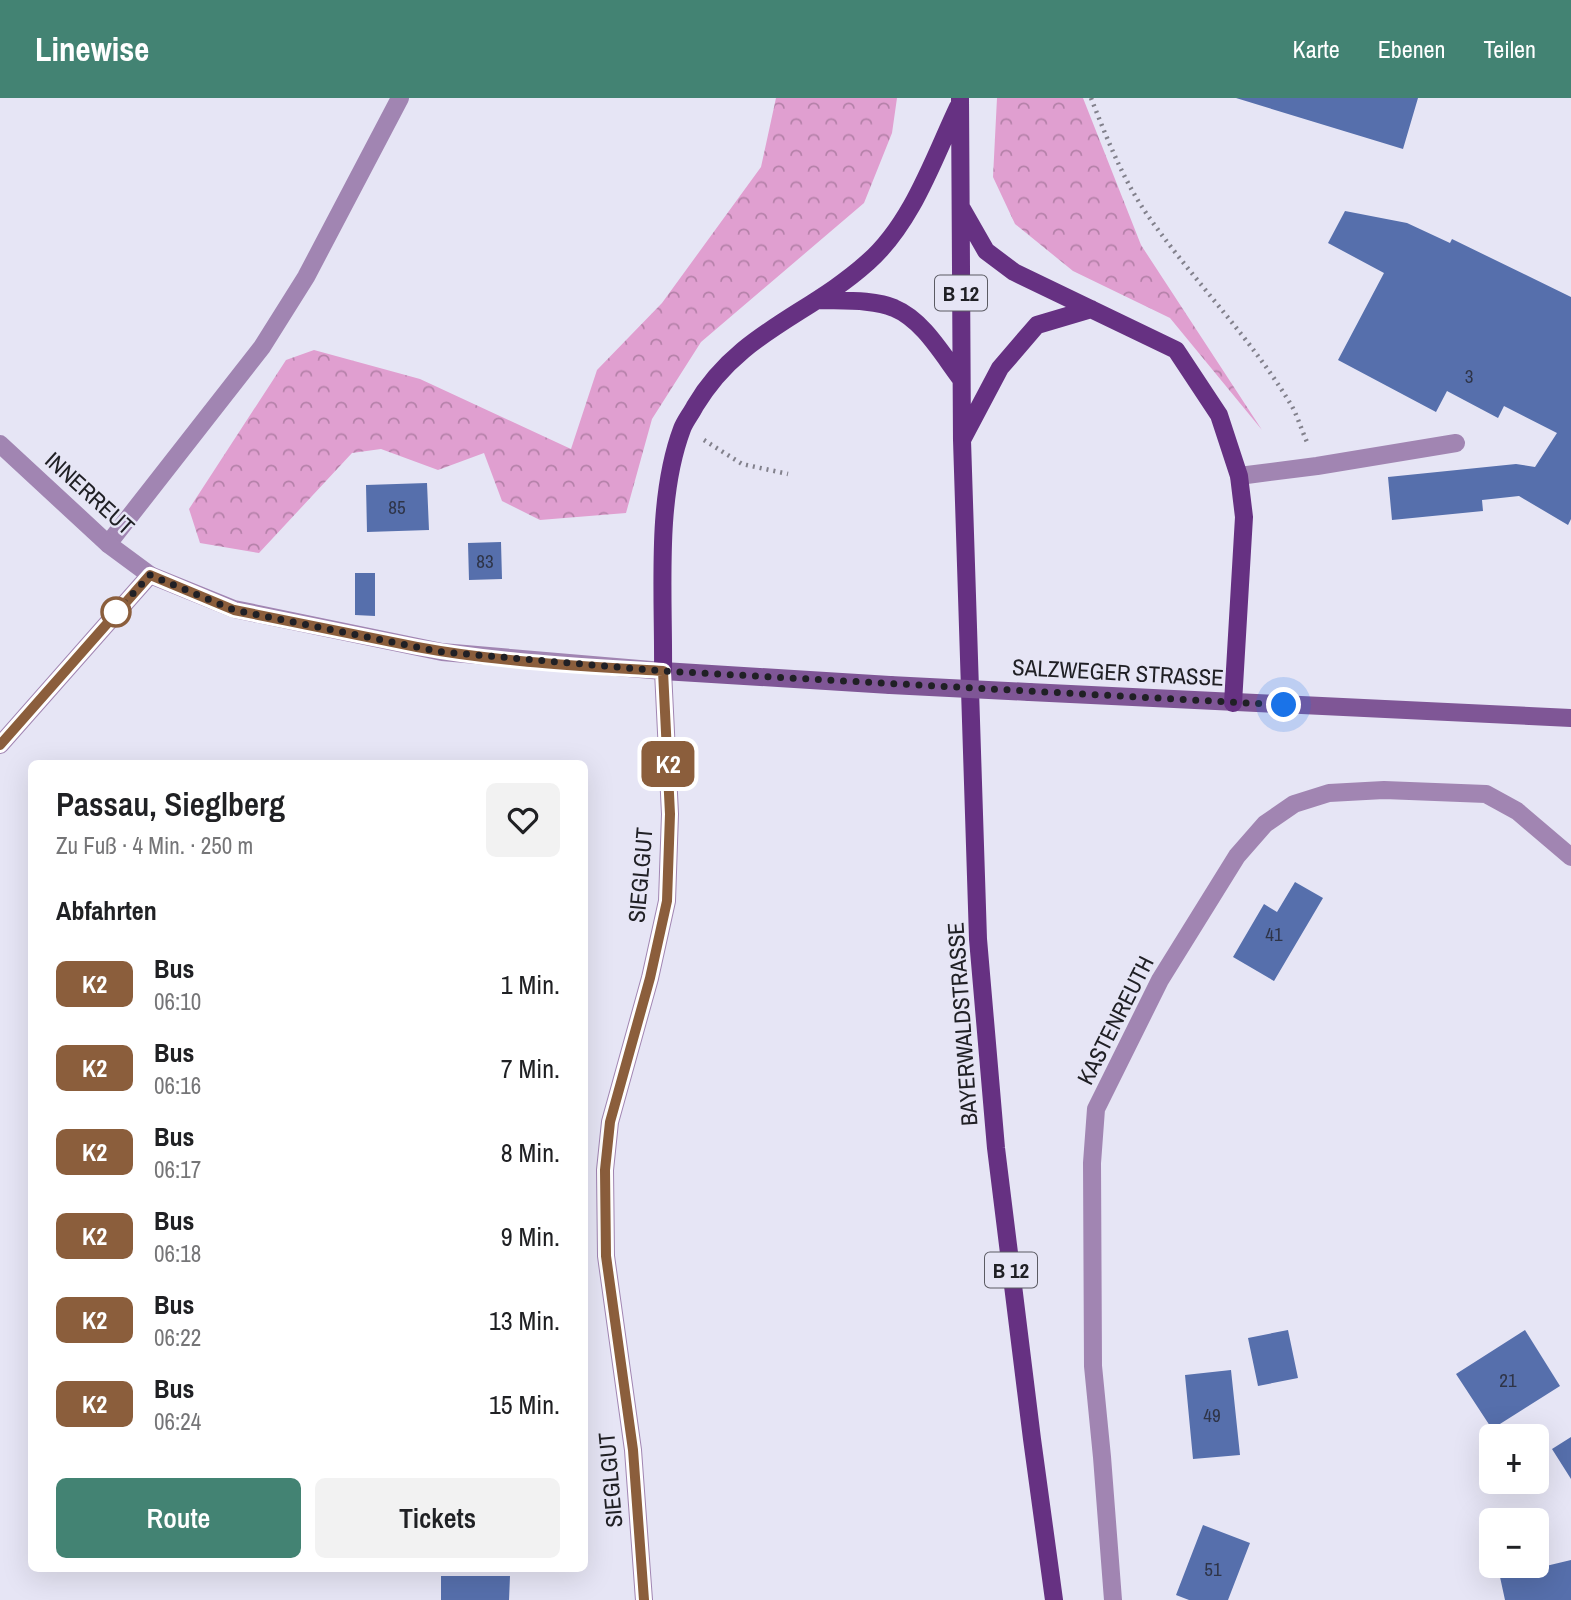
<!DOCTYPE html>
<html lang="de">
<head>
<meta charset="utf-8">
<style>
	body { margin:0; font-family:"Archivo Narrow",sans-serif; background:#f2f2f2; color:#202124; height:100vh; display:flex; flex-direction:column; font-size:26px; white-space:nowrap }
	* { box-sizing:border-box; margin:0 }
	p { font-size:23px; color:#757577 }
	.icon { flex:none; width:38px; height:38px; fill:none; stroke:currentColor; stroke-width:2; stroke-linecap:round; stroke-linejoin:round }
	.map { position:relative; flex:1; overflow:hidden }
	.details { position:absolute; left:28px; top:662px; width:560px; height:812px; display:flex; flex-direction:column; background:#fff; border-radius:10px; box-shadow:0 7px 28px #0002 }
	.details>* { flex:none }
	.badge { padding:0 14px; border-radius:10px; font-size:24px; line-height:46px }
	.tools { position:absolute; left:1479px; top:1326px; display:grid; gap:14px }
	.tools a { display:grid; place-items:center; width:70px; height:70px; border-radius:10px; background:#fff; box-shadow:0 7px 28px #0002; font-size:35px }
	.you { position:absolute; width:35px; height:35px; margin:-18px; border:5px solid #fff; border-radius:50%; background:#1a73e8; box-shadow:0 0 0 10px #1a73e833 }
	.map>.badge { position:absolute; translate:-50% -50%; box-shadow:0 0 0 4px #fff }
	h2 { padding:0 28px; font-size:26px; line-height:63px }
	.round { display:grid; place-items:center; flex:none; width:74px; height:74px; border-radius:10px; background:#f2f2f2 }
	.head { display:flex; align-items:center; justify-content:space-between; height:119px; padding:0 28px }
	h1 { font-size:33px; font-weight:600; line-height:52px }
	.action { display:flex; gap:14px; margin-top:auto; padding:14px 28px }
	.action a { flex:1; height:80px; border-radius:10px; background:#438373; color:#fff; font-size:28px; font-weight:600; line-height:80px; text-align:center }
	.action a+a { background:#f2f2f2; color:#202124 }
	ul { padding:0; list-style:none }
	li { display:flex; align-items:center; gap:21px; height:84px; padding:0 28px }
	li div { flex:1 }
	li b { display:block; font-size:26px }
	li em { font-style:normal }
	li .badge { min-width:77px; font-weight:700; text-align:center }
	header { display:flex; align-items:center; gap:42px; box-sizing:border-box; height:98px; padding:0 35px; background:#438373; color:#fff }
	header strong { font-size:33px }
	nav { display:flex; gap:38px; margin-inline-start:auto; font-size:24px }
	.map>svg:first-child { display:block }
	.forest { fill:url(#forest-crowns) }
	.building { fill:#566fac }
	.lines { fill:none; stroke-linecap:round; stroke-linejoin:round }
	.path { stroke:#82818c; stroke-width:4.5; stroke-dasharray:2 5; stroke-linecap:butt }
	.service { stroke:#a185b2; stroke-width:18 }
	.minor { stroke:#a185b2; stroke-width:18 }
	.tertiary { stroke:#a185b2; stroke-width:18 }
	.secondary { stroke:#7f5696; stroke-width:18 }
	.primary { stroke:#663182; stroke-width:18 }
	.secondary-bridge { stroke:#7f5696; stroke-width:18 }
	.line-casing { stroke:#fff; stroke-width:16 }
	.line { stroke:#8b5e3c; stroke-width:10 }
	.walk { stroke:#202025; stroke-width:7; stroke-dasharray:0 12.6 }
	.stop-dot { fill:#fff; stroke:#8b5e3c; stroke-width:3.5 }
	.labels { text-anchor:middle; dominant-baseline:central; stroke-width:5; stroke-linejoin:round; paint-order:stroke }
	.number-label { font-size:19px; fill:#2e3447 }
	.shield { fill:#e6e5f5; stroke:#5b5b63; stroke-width:2 }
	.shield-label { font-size:21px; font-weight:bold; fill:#202025 }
	.street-label { font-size:23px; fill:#202025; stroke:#e6e5f5 }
</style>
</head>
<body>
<header>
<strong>Linewise</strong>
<nav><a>Karte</a><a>Ebenen</a><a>Teilen</a></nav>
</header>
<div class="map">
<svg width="1571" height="1502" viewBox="0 0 1571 1502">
	<defs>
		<pattern id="forest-crowns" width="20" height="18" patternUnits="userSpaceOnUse" patternTransform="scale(1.75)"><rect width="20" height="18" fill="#e09fd0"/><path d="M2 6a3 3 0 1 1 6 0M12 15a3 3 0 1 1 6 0" fill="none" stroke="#b581a9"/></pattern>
	</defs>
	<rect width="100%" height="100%" fill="#e6e5f5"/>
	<!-- forest -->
	<path class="forest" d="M776,0H897L892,35L864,105L701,244L652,321L626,415L540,422L502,403L484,355L438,372L381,351L352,355L259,455L200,445L189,411L286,262L314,252L420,281L571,351L597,272L662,205L761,69Z
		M997,0H1083L1141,147L1262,332L1170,220L1073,173L1015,126L993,79Z"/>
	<!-- building -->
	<path class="building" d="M1236,0H1418L1403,51Z
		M1345,113L1407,125L1450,145L1452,141L1571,199V421L1568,427L1519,398L1482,402L1483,413L1392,422L1388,379L1516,366L1535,369L1557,335L1504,308L1498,320L1447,293L1436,314L1338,262L1384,175L1328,145Z
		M427,385L429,432L367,434L366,387Z
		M501,444L502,481L469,482L468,445Z
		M355,475H375V518L355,517Z
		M1295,784L1323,800L1274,883L1233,859L1264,806L1277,814Z
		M1288,1232L1298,1280L1258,1288L1248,1240Z
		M1525,1232L1560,1288L1492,1331L1456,1276Z
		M1231,1272L1240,1357L1193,1361L1185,1277Z
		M1571,1339V1381L1552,1351Z
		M1203,1427L1250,1445L1228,1502H1189L1176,1497Z
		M1571,1462V1502H1505L1500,1479Z
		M441,1478H510L509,1502H441Z"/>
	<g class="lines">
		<!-- path -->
		<path class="path" d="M1091,0C1106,38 1121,77 1144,112C1189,178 1248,236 1290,305C1297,316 1301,331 1307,344
			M704,342L742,366L788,376"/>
		<!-- service -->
		<path class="service" d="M1239,378L1317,368L1456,345
			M108,446L262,249L306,179L400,0"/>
		<!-- minor -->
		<path class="minor" d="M0,346L108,446L150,477L0,647
			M644,1502L633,1352L606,1158L605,1072L610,1024L650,880L667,803L670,716L663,573
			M1113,1502L1102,1359L1093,1268L1092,1065L1096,1011L1160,882L1237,758L1265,726L1294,706L1329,695L1384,692L1486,696L1517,713L1571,759"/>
		<!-- tertiary -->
		<path class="tertiary" d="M150,477L234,511L442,554L663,573"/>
		<!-- secondary -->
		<path class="secondary" d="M663,573L890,587
			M1029,594L1571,620"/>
		<!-- primary -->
		<path class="primary" d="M960,0L962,342L978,841L996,1050L1032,1341L1054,1502
			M962,111L986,153L1014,174L1176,252L1219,317L1239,378L1244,419L1233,605
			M818,202C839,203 875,201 894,210C923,222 942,256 961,281
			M963,340L1000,270L1037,227L1091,211
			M663,573C664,497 655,403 682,331C685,323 691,316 695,308C739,234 808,218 868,164C912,125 933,62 958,9"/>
		<!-- secondary-bridge -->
		<path class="secondary-bridge" d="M890,587L1029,594"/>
	</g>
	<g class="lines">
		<defs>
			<path id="line" d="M0,647L150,477L234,512L417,549C497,564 582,568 663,573L670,716L667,803L650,880L610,1024L605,1072L606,1158L633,1352L644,1502"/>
		</defs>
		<!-- line casing -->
		<use href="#line" class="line-casing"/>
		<!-- line -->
		<use href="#line" class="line"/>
		<!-- walk -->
		<path class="walk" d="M116,514L150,477L234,512L442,554L663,573L1284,607"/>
	</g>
	<!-- markers -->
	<circle class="stop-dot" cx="116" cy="514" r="14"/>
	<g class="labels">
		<!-- number labels -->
		<g class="number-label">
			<text x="1469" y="278">3</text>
			<text x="397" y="409">85</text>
			<text x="485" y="463">83</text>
			<text x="1274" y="836">41</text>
			<text x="1508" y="1282">21</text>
			<text x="1212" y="1317">49</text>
			<text x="1213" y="1471">51</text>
		</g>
		<!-- shield labels -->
		<g class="shield">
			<rect x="935" y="177.5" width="52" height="35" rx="5"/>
			<rect x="985" y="1154.5" width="52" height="35" rx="5"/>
		</g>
		<g class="shield-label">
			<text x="961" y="195">B 12</text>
			<text x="1011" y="1172">B 12</text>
		</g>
		<!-- street labels -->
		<g class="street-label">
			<text transform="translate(90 395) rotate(42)">INNERREUT</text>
			<text transform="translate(1118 574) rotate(3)">SALZWEGER STRASSE</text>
			<text transform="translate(640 777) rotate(-85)">SIEGLGUT</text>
			<text transform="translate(1115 922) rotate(-63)">KASTENREUTH</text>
			<text transform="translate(962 926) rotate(-94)">BAYERWALDSTRASSE</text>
			<text transform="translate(610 1382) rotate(-95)">SIEGLGUT</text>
		</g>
	</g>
</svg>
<div class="tools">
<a>+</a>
<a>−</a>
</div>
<div class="you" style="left:1284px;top:607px"></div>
<b class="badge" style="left:668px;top:666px;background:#8b5e3c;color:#fff">K2</b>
<section class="details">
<div class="head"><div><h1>Passau, Sieglberg</h1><p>Zu Fuß · 4 Min. · 250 m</p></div><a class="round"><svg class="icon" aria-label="heart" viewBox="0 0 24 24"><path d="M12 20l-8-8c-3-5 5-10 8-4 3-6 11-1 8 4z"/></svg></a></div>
<h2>Abfahrten</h2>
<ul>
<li><span class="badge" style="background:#8b5e3c;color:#fff">K2</span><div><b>Bus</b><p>06:10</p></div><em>1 Min.</em></li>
<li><span class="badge" style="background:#8b5e3c;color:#fff">K2</span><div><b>Bus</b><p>06:16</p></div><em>7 Min.</em></li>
<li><span class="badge" style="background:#8b5e3c;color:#fff">K2</span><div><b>Bus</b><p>06:17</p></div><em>8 Min.</em></li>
<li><span class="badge" style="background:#8b5e3c;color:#fff">K2</span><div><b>Bus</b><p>06:18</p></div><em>9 Min.</em></li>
<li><span class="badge" style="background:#8b5e3c;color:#fff">K2</span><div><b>Bus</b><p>06:22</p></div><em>13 Min.</em></li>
<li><span class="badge" style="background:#8b5e3c;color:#fff">K2</span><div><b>Bus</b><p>06:24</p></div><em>15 Min.</em></li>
</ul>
<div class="action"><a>Route</a><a>Tickets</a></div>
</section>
</div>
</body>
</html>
